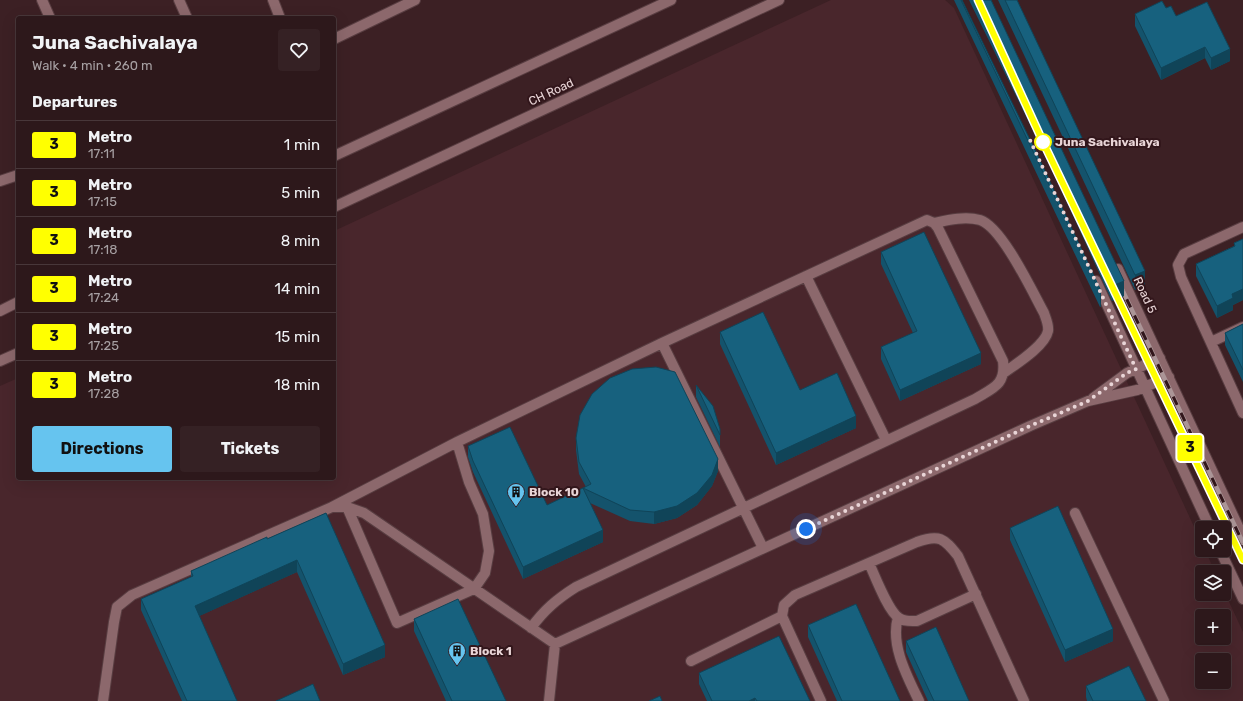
<!DOCTYPE html>
<html lang="en">
<head>
<meta charset="utf-8">
<style>
	body { margin:0; font-family:Rubik,sans-serif; background:#352124; color:#f1f3f6; height:100vh; display:flex; flex-direction:column; font-size:15px; white-space:nowrap }
	* { box-sizing:border-box; margin:0 }
	p { font-size:13px; color:#a7a0a3 }
	.icon { flex:none; width:22px; height:22px; fill:none; stroke:currentColor; stroke-width:2; stroke-linecap:round; stroke-linejoin:round }
	.map { position:relative; flex:1; overflow:hidden }
	.details { position:absolute; left:16px; top:16px; width:320px; height:464px; display:flex; flex-direction:column; background:#2d181b; border-radius:4px; box-shadow:0 4px 16px #0002,0 0 0 1px #48373a }
	.details>* { flex:none }
	.badge { padding:0 8px; border-radius:3px; font-size:14px; line-height:26px }
	.tools { position:absolute; left:1195px; top:521px; display:grid; gap:8px }
	.tools a { display:grid; place-items:center; width:36px; height:36px; border-radius:4px; background:#2d181b; box-shadow:0 4px 16px #0002,0 0 0 1px #48373a; font-size:20px }
	.you { position:absolute; width:20px; height:20px; margin:-10px; border:3px solid #fff; border-radius:50%; background:#1a73e8; box-shadow:0 0 0 6px #1a73e833 }
	.map>.badge { position:absolute; translate:-50% -50%; box-shadow:0 0 0 2px #fff }
	h2 { padding:0 16px; font-size:15px; line-height:36px }
	.round { display:grid; place-items:center; flex:none; width:42px; height:42px; border-radius:4px; background:#352124 }
	.summary { display:flex; align-items:center; justify-content:space-between; height:68px; padding:0 16px }
	h1 { font-size:19px; font-weight:700; line-height:30px }
	.action { display:flex; gap:8px; margin-top:auto; padding:8px 16px }
	.action a { flex:1; height:46px; border-radius:4px; background:#66c4ef; color:#111; font-size:16px; font-weight:700; line-height:46px; text-align:center }
	.action a+a { background:#352124; color:#f1f3f6 }
	ul { padding:0; list-style:none }
	li { display:flex; align-items:center; gap:12px; height:48px; padding:0 16px; border-top:1px solid #48373a }
	li div { flex:1 }
	li b { display:block; font-size:15px }
	li em { font-style:normal }
	li .badge { min-width:44px; font-weight:700; text-align:center }
	.map>svg:first-child { display:block }
	.built { fill:#49262c; fill-rule:evenodd }
	.lines { fill:none; stroke-linecap:round; stroke-linejoin:round }
	.minor-casing { stroke:#583d41; stroke-width:12 }
	.minor { stroke:#8c686c; stroke-width:10 }
	.rail-casing { stroke:#ab9597; stroke-width:4.5 }
	.rail { stroke:#32161b; stroke-width:3; stroke-dasharray:9; stroke-linecap:butt }
	.wall { fill:#14536c }
	.shaded-wall { fill:#104458 }
	.building { fill:#17617e; stroke:#104458 }
	.line-casing { stroke:#fff; stroke-width:9 }
	.line { stroke:#ff0; stroke-width:6 }
	.walk { stroke:#e9d5d7; stroke-width:4; stroke-dasharray:0 7.2 }
	.stop-dot { fill:#fff; stroke:#ff0; stroke-width:2 }
	.labels { text-anchor:middle; dominant-baseline:central; stroke-width:4; stroke-linejoin:round; paint-order:stroke }
	.street-label { font-size:12px; fill:#e9d5d7; stroke:#32161b }
	.stop-label { font-size:12px; font-weight:bold; fill:#e9d5d7; stroke:#32161b; text-anchor:start }
	.poi-label { font-size:12px; font-weight:bold; fill:#e9d5d7; stroke:#32161b; text-anchor:start }
</style>
</head>
<body>
<div class="map">
<svg width="1243" height="701" viewBox="0 0 1243 701">
	<rect width="100%" height="100%" fill="#3c2024"/>
	<!-- built -->
	<path class="built" d="M831,0H945L954,8L1202,544V550H1205L1215,572H1202V594H1224V591L1243,632V701H0V386L18,378V478H334V231ZM1202,616H1224V638H1202ZM1202,660H1224V682H1202Z"/>
	<g class="lines">
		<defs>
			<path id="minor" d="M42,0L50,18
				M179,0L187,18
				M273,0L280,18
				M334,39L415,0
				M334,156L671,0
				M0,181L18,175
				M334,207L779,0
				M934,223C948,220 965,216 980,220C1002,227 1032,291 1044,313C1046,319 1049,325 1048,331C1045,346 1016,364 1005,372
				M1243,227L1184,254L1178,265L1181,277L1243,413
				M1118,269L1243,537
				M806,276L886,440
				M1096,281L1210,528
				M0,311L18,302
				M1211,342L1243,327
				M662,343L763,548
				M0,361L18,353
				M1093,398L1127,373L1160,358
				M332,507L457,442L662,343L927,220L934,223L938,228L1003,361C1006,385 993,388 975,399L576,587C557,599 544,610 531,628
				M347,507L397,623L474,589L485,573L489,551L483,514L469,482L457,442
				M1075,513L1164,701
				M1220,550L1243,599
				M869,563C875,576 888,611 899,618C905,622 911,621 917,621L976,594
				M898,617C890,645 907,676 919,701
				M691,661L782,616
				M103,701L114,622L117,607L132,595L332,507H347L364,513L555,644L1030,426L1088,401L1137,390L1169,377
				M549,701L555,644
				M821,701L782,616L784,605L795,595L917,542C939,534 944,538 958,556L1024,701"/>
		</defs>
		<!-- minor casing -->
		<use href="#minor" class="minor-casing"/>
		<!-- minor -->
		<use href="#minor" class="minor"/>
		<defs>
			<path id="rail" d="M1119,283L1243,543
				M1113,288L1243,560"/>
		</defs>
		<!-- rail casing -->
		<use href="#rail" class="rail-casing"/>
		<!-- rail -->
		<use href="#rail" class="rail"/>
	</g>
	<!-- wall -->
	<path class="wall" d="M954,0H962L1101,291V307H1100Z
		M969,0H991L1124,296L1112,301L1050,165Z
		M998,0H1017L1145,286L1135,290Z
		M1166,8L1176,16L1230,61L1211,70L1205,58L1161,80L1135,26V14Z
		M1243,239V300L1233,305V310L1217,318L1196,276V264L1234,246V243Z
		M881,252L981,364L900,401L881,359V347L913,333L881,264Z
		M1243,324V382L1225,345V333Z
		M720,332L800,390L856,428L776,465L720,344Z
		M696,385L720,429V447L696,397Z
		M576,438L718,471L712,486L697,505L677,518L654,524L630,521L590,503L603,542L523,579L473,472L468,457V446L547,505L586,487L579,474L576,450Z
		M326,513L385,657L343,675L297,572L199,616L237,701H182L141,610V599L191,577V571L267,539Z
		M1010,528L1113,641L1065,662L1010,540Z
		M414,619L506,701H446L414,631Z
		M808,625L900,701H837L808,637Z
		M906,641L969,701H928L906,652Z
		M699,673L810,701H707L699,684Z
		M1086,686L1146,701H1087L1086,697Z"/>
	<!-- shaded-wall -->
	<path class="shaded-wall" d="M1205,47V58L1161,80V68Z
		M1230,49V61L1211,70V58Z
		M1145,271V286L1135,290V275Z
		M1124,281V296L1112,301V286Z
		M1243,289V300L1233,305V310L1217,318V306L1232,294Z
		M1101,291V307H1100V292Z
		M981,353V364L900,401V390Z
		M856,416V428L776,465V453Z
		M718,459V471L712,486L697,505L677,518L654,524V512Z
		M603,530V542L523,579V567Z
		M297,560V572L195,618V606Z
		M1113,629V641L1065,662V650Z
		M385,645V657L343,675V664Z
		M755,698V701H749Z"/>
	<!-- building -->
	<path class="building" d="M961,0H962L1038,156L1101,291L1100,292Z
		M977,0H991L1124,281L1112,286L1050,150Z
		M1005,0H1017L1145,271L1135,275Z
		M1162,1L1166,8L1171,6L1176,16L1207,2L1230,49L1211,58L1205,47L1161,68L1135,14Z
		M924,232L981,353L900,390L881,347L917,331L881,252Z
		M1243,239V289L1232,294L1233,298L1217,306L1196,264L1235,246L1234,243Z
		M763,312L800,390L837,373L856,416L776,453L720,332Z
		M1243,324V370L1225,333Z
		M656,367L675,372L718,459L712,475L697,493L677,506L654,512L630,510L583,488L591,484L579,462L576,438L580,415L592,394L610,378L632,369Z
		M696,385L713,406L720,429V435Z
		M510,427L547,505L583,488L603,530L523,567L473,461L468,446Z
		M1058,506L1113,629L1065,650L1010,528Z
		M326,513L385,645L343,664L297,560L195,606L237,701H187L141,599L193,576L191,571L267,537V539Z
		M458,599L506,701H452L414,619Z
		M856,604L900,701H842L808,625Z
		M936,627L969,701H934L906,641Z
		M779,636L810,701H757L755,698L749,701H712L699,673Z
		M1129,666L1146,701H1093L1086,686Z
		M313,684L320,701H276Z
		M660,696L662,701H649Z"/>
	<g class="lines">
		<defs>
			<path id="line" d="M978,0L1043,142L1243,560"/>
		</defs>
		<!-- line casing -->
		<use href="#line" class="line-casing"/>
		<!-- line -->
		<use href="#line" class="line"/>
		<!-- walk -->
		<path class="walk" d="M806,529L1030,426L1088,401L1127,373L1136,369L1030,140L1043,142"/>
	</g>
	<!-- icons -->
	<defs>
		<symbol id="building-pin" viewBox="-11 -11 22 30"><path d="M0 17L-7.5 6A9.5 9.5 0 1 1 7.5 6Z" fill="#66c4ef" stroke="#32161b"/><path d="M-4-6H4V6H1V3H-1V6H-4ZM-2.5-4.3h1.7v1.8h-1.7ZM.8-4.3h1.7v1.8H.8ZM-2.5-1h1.7V.8h-1.7ZM.8-1h1.7V.8H.8Z" fill="#111"/></symbol>
	</defs>
	<g fill-rule="evenodd">
		<use href="#building-pin" x="506" y="482" width="20" height="27"/>
		<use href="#building-pin" x="447" y="641" width="20" height="27"/>
	</g>
	<!-- markers -->
	<circle class="stop-dot" cx="1043" cy="142" r="8"/>
	<g class="labels">
		<!-- street labels -->
		<g class="street-label">
			<text transform="translate(551 92) rotate(-25)">CH Road</text>
			<text transform="translate(1145 295) rotate(65)">Road 5</text>
		</g>
		<!-- stop labels -->
		<g class="stop-label">
			<text x="1055" y="142">Juna Sachivalaya</text>
		</g>
		<!-- poi labels -->
		<g class="poi-label">
			<text x="529" y="492">Block 10</text>
			<text x="470" y="651">Block 1</text>
		</g>
	</g>
</svg>
<div class="tools">
<a><svg class="icon" aria-label="locate" viewBox="0 0 24 24"><circle cx="12" cy="12" r="6"/><path d="M12 2v4M12 18v4M2 12h4M18 12h4"/></svg></a>
<a><svg class="icon" aria-label="layers" viewBox="0 0 24 24"><path d="M12 4l9 5-9 5-9-5zM3 14l9 5 9-5"/></svg></a>
<a>+</a>
<a>−</a>
</div>
<div class="you" style="left:806px;top:529px"></div>
<b class="badge" style="left:1190px;top:448px;background:#ff0;color:#111">3</b>
<section class="details">
<div class="summary"><div><h1>Juna Sachivalaya</h1><p>Walk · 4 min · 260 m</p></div><a class="round"><svg class="icon" aria-label="heart" viewBox="0 0 24 24"><path d="M12 20l-8-8c-3-5 5-10 8-4 3-6 11-1 8 4z"/></svg></a></div>
<h2>Departures</h2>
<ul>
<li><span class="badge" style="background:#ff0;color:#111">3</span><div><b>Metro</b><p>17:11</p></div><em>1 min</em></li>
<li><span class="badge" style="background:#ff0;color:#111">3</span><div><b>Metro</b><p>17:15</p></div><em>5 min</em></li>
<li><span class="badge" style="background:#ff0;color:#111">3</span><div><b>Metro</b><p>17:18</p></div><em>8 min</em></li>
<li><span class="badge" style="background:#ff0;color:#111">3</span><div><b>Metro</b><p>17:24</p></div><em>14 min</em></li>
<li><span class="badge" style="background:#ff0;color:#111">3</span><div><b>Metro</b><p>17:25</p></div><em>15 min</em></li>
<li><span class="badge" style="background:#ff0;color:#111">3</span><div><b>Metro</b><p>17:28</p></div><em>18 min</em></li>
</ul>
<div class="action"><a>Directions</a><a>Tickets</a></div>
</section>
</div>
</body>
</html>
